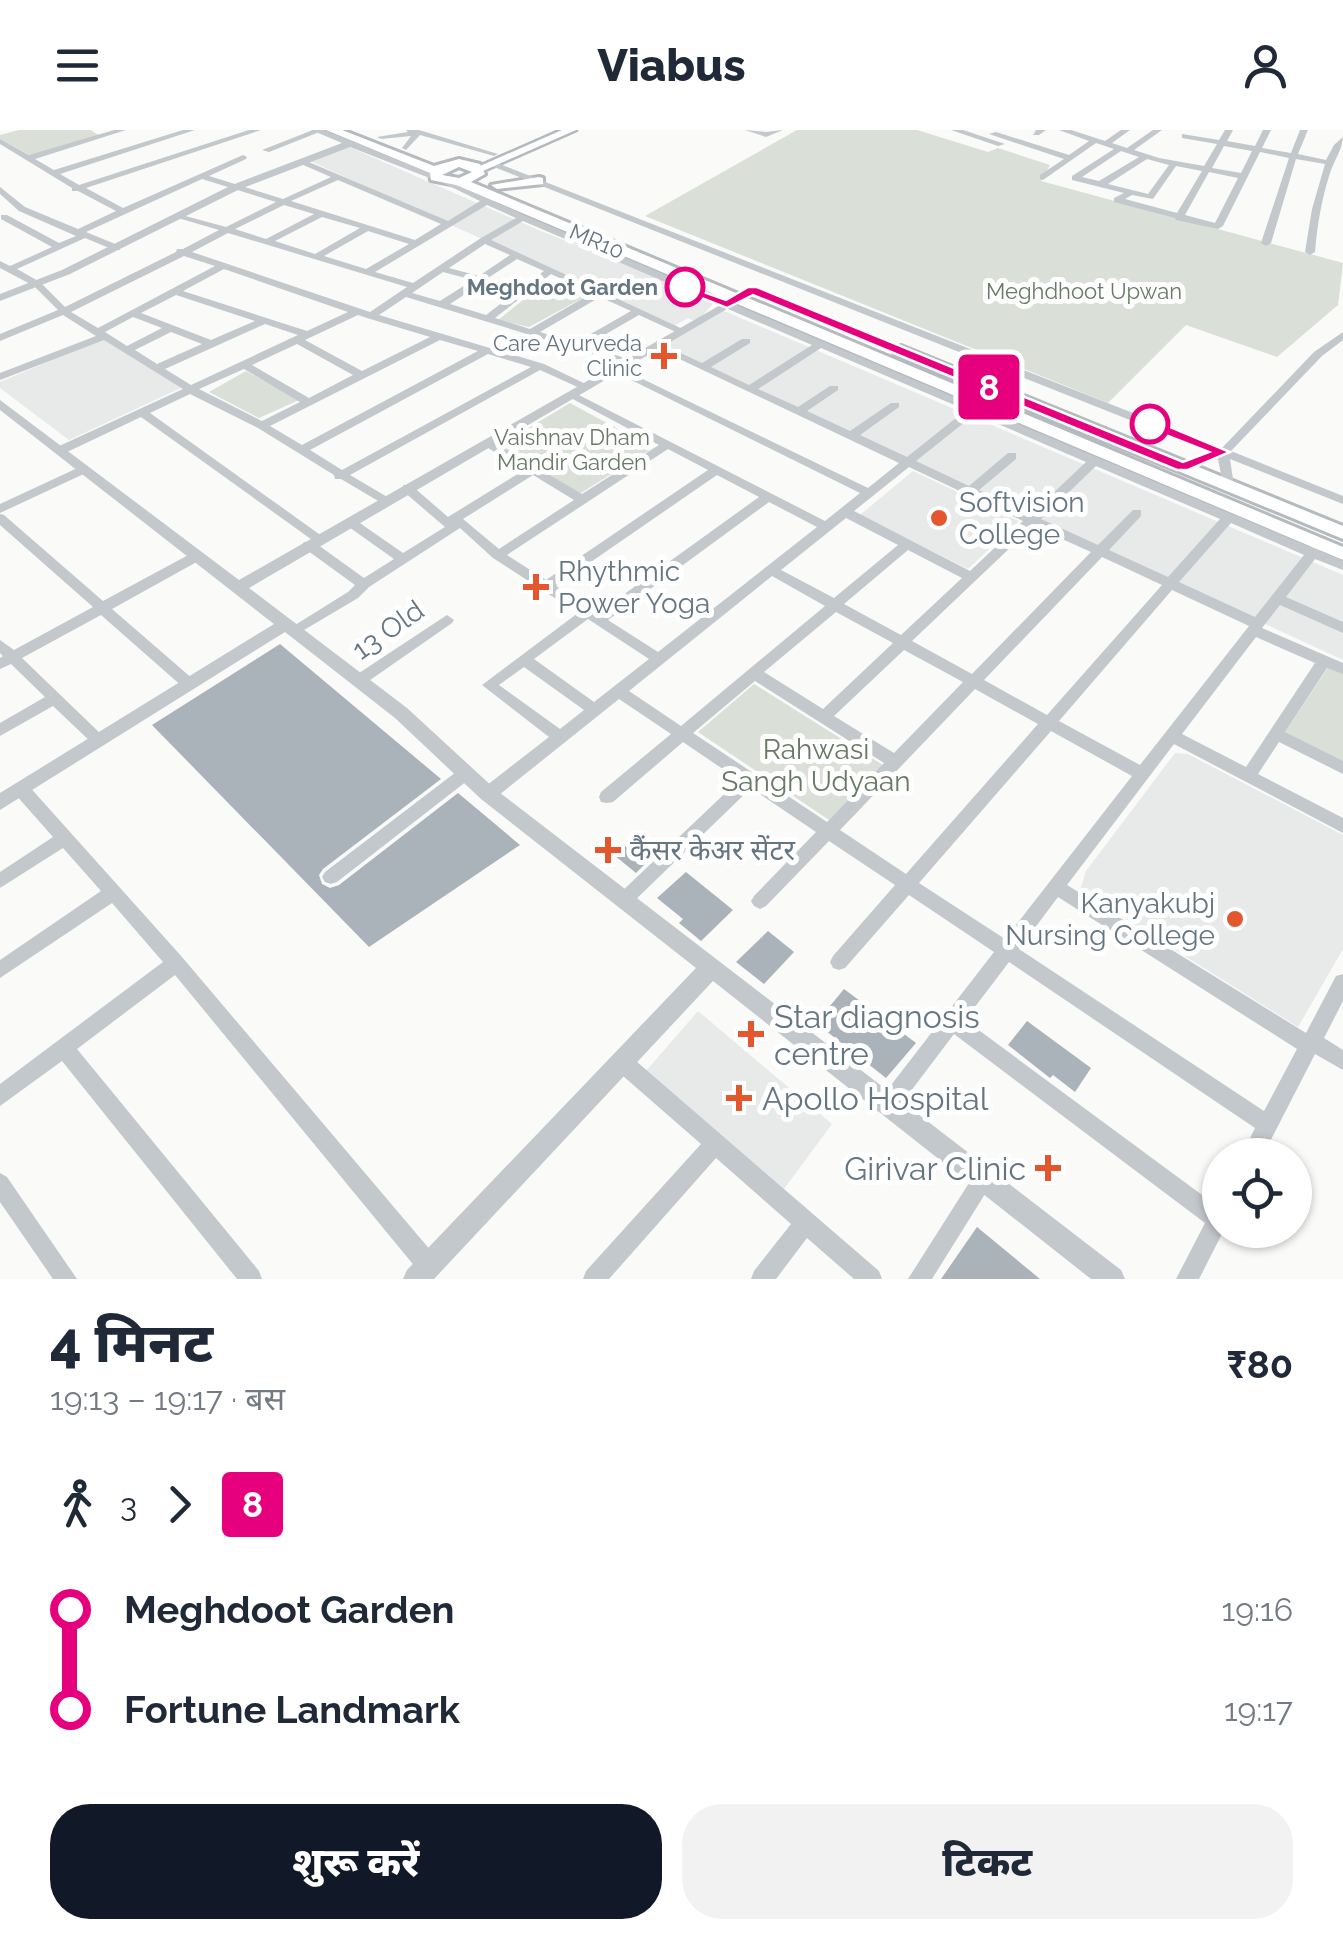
<!DOCTYPE html>
<html lang="hi">
<head>
<meta charset="utf-8">
<style>
	body { margin:0; font-family:Raleway,"Noto Sans Devanagari",sans-serif; background:#f2f2f3; color:#1f2937; height:100vh; display:flex; flex-direction:column; font-size:38px; white-space:nowrap }
	* { box-sizing:border-box; margin:0 }
	p { font-size:32px; color:#747a83 }
	.icon { flex:none; width:55px; height:55px; fill:none; stroke:currentColor; stroke-width:2; stroke-linecap:round; stroke-linejoin:round }
	.map { position:relative; height:1149px; overflow:hidden }
	.drawer { display:flex; flex-direction:column; background:#fff; flex:1 }
	.drawer>* { flex:none }
	.badge { padding:0 20px; border-radius:8px; font-size:35px; line-height:65px }
	.fabs { position:absolute; left:1202px; top:1008px; display:grid; gap:20px }
	.fabs a { display:grid; place-items:center; width:110px; height:110px; border-radius:50%; background:#fff; box-shadow:0 2px 8px #0004; font-size:50px }
	.map>.badge { position:absolute; translate:-50% -50%; box-shadow:0 0 0 5px #fff }
	.legs { display:flex; align-items:center; gap:15px; height:110px; padding:0 50px; font-size:32px }
	.legs p { margin-inline-start:auto }
	.headline { display:flex; align-items:center; justify-content:space-between; height:170px; padding:0 50px }
	h1 { font-size:55px; font-weight:800; line-height:75px }
	.button { display:flex; gap:20px; margin-top:auto; padding:20px 50px }
	.button a { flex:1; height:115px; border-radius:40px; background:#111827; color:#fff; font-size:40px; font-weight:800; line-height:115px; text-align:center }
	.button a+a { background:#f2f2f3; color:#1f2937 }
	ul { padding:0 50px; list-style:none }
	li { display:flex; align-items:center; gap:35px; height:100px; font-size:38px }
	li i { display:grid; place-items:center; width:15px; height:100%; margin:0 12px; background:currentColor }
	li i::after { content:''; width:25px; height:25px; margin:-12px; border:8px solid; border-radius:50%; background:#fff }
	li p { margin-inline-start:auto }
	li:first-child i { background:linear-gradient(#0000 50%,currentColor 0) }
	li:last-child i { background:linear-gradient(currentColor 50%,#0000 0) }
	header { display:flex; justify-content:space-between; align-items:center; height:130px; padding:0 50px; background:#fff; font-size:45px; font-weight:800 }
	.map>svg:first-child { display:block }
	.built { fill:#e8e9e9 }
	.green { fill:#dadfd7 }
	.building { fill:#aab3b9 }
	.lines { fill:none; stroke-linecap:round; stroke-linejoin:round }
	.secondary-casing { stroke:#b3babf; stroke-width:5 }
	.primary-casing { stroke:#b5babe; stroke-width:6 }
	.minor { fill:#c3c8cc; fill-rule:evenodd }
	.tertiary { fill:#c3c8cc; fill-rule:evenodd }
	.secondary { fill:#fff; fill-rule:evenodd }
	.primary { fill:#fff; fill-rule:evenodd }
	.line-1 { fill:#e6007e; stroke:#fff; stroke-width:2.5 }
	.stop-1-dot { fill:#fff; stroke:#e6007e; stroke-width:5 }
	.poi-dot { fill:#e4572e; stroke:#fff; stroke-width:4 }
	.labels { text-anchor:middle; dominant-baseline:central; stroke-width:10; stroke-linejoin:round; paint-order:stroke }
	.far-street-label { font-size:22px; fill:#657683; stroke:#fff }
	.far-stop-label { font-size:22px; font-weight:bold; fill:#657683; stroke:#fff; text-anchor:end }
	.far-park-label { font-size:22px; fill:#687a64; stroke:#fff }
	.far-poi-label { font-size:22px; fill:#657683; stroke:#fff; text-anchor:end }
	.poi-label { font-size:28px; fill:#657683; stroke:#fff; text-anchor:start }
	.street-label { font-size:28px; fill:#657683; stroke:#fff }
	.park-label { font-size:28px; fill:#687a64; stroke:#fff }
	.near-poi-label { font-size:32px; fill:#657683; stroke:#fff; text-anchor:start }
</style>
</head>
<body>
<header><svg class="icon" aria-label="menu" viewBox="0 0 24 24"><path d="M4 6h16M4 12h16M4 18h16"/></svg>Viabus<svg class="icon" aria-label="person" viewBox="0 0 24 24"><circle cx="12" cy="8" r="4"/><path d="M4 21q1-7 8-7t8 7"/></svg></header>
<div class="map">
<svg width="1343" height="1149" viewBox="0 0 1343 1149">
	<rect width="100%" height="100%" fill="#fafaf8"/>
	<!-- built -->
	<path class="built" d="M347,16L541,101L714,169L712,175L697,192L688,188L674,196L310,31Z
		M722,180L1343,445V530L662,216Z
		M104,208L183,257L69,310L0,258V252Z
		M913,341L1019,391L968,439L860,385Z
		M1175,623L1188,624L1343,705V819L1298,897L1080,760L1086,741Z
		M698,881L832,994L784,1059L646,941Z"/>
	<!-- green -->
	<path class="green" d="M19,0H90L99,5L30,25L0,9V5Z
		M797,0H917L988,22L998,18L1050,35L1041,51L1343,133L1338,175L1277,227L1186,195L1108,273L645,86Z
		M548,150L592,163L529,197L498,190Z
		M246,241L299,270L259,288L209,262Z
		M570,273L653,318L576,366L495,318Z
		M1329,536L1343,543V638L1283,605Z
		M754,554L883,635L829,690L698,602Z"/>
	<!-- building -->
	<path class="building" d="M280,514L441,649L323,739L319,745L322,754L330,758L339,755L458,663L520,715L369,817L152,595Z
		M638,705L658,721L636,743L614,725Z
		M686,742L733,780L701,811L679,793L683,789L657,768Z
		M768,801L794,822L764,854L736,832Z
		M844,859L916,913L886,948L816,893Z
		M1027,891L1091,938L1075,962L1053,945L1050,948L1008,915Z
		M977,1097L1040,1149H941Z"/>
	<g class="lines">
		<defs>
			<path id="secondary" d="M562,0H576L483,41L473,39Z"/>
			<path id="primary" d="M326,0H342L434,36L459,29L480,34L485,44L471,52L1343,417V430L456,55L431,50L430,43ZM459,37L472,42L459,48L442,45Z
				M539,47L543,48V54L497,59L491,55Z
				M901,216L1343,396V409L895,224L893,221Z"/>
		</defs>
		<!-- secondary casing -->
		<use href="#secondary" class="secondary-casing"/>
		<!-- primary casing -->
		<use href="#primary" class="primary-casing"/>
		<!-- minor -->
		<path class="minor" d="M114,0H126L35,29L54,40L183,0H195L60,44L79,55L249,0H261L86,58L123,78L243,25L247,27L246,29L209,46L283,69L331,47L301,34V30H304L448,91L480,71L441,52C457,48 475,68 493,67V71L526,86L973,275L984,273L986,275L982,279L1310,417L1317,413L1322,414L1324,417L1320,421L1343,431V440L1315,429L1286,467L1343,492V503L1280,475L1262,498L1343,533V544L1327,538L1285,602L1343,631V644L1279,612L1258,644L1343,688V703L1174,614L1067,755L1306,903L1336,846L1343,844V871L1324,908L1343,920V940L1315,924L1263,1025H1242L1255,998L1009,832L965,890L1217,1076L1220,1075V1100H1224L1199,1149H1176L1205,1093L954,904L895,982L888,985L881,982L878,975L881,968L994,822L909,765L845,838L839,840L833,838L830,832L833,826L895,755L829,711L766,776L760,779L754,776L751,771L754,766L816,702L751,658L630,775L624,778L618,775L615,770L618,765L739,650L683,612L613,672L607,673L601,672L599,667L601,662L671,604L619,569L494,669L488,670L482,669L480,664L482,659L549,607L482,555L578,483L493,428L460,398L369,457L358,468L299,503H289L287,500L348,462L355,455L304,418L302,415L304,412H314L364,448L394,429L346,395V389H354L403,423L445,397L403,361V355H411L448,387L524,340L485,316V312H493L582,364L659,315L569,267V263L573,262L825,391L860,363L611,240L620,238L868,358L899,333L652,216L661,214L702,233L742,209H750V213L711,237L749,255L812,215L523,91L491,110L687,201L678,203L639,185L585,216L632,230V234L628,235L406,167L379,185L544,234L592,257L590,259H582L540,240L350,345L389,368V374L385,375L341,349H335L334,345L258,298L190,264L150,283L326,409L320,413L315,412L141,287L65,323H57V317L183,259L104,210L0,250V243L96,206L63,185L0,211V204L58,180L34,156L0,138V131L10,136L52,117L1,89V85H7L59,113L76,106L19,81L0,64V57L25,77L78,99L116,81L78,61H72V58L0,14V9L29,25ZM202,49L276,72L226,97L178,84V88L219,100L183,119H177L176,122L65,177L40,152L17,139L85,108L114,120H120V116L86,102ZM338,50L441,94L415,110L291,71ZM284,75L314,84L266,109L235,99ZM487,75L516,88L481,108L413,153L375,142ZM322,87L360,98L315,124L275,111ZM368,101L409,114L366,139L324,126ZM228,103L407,157L370,182L192,122ZM485,114L510,125L479,146L449,138ZM184,126L215,136L98,198L71,182ZM517,129L544,141L522,158L488,148ZM224,139L348,182L307,201L183,161ZM443,142L473,150L440,171L412,163ZM551,144L592,163L530,199L495,188ZM482,153L516,162L486,185L450,174ZM176,165L255,191L211,210L141,183ZM600,167L631,181L575,213L540,202ZM358,185L367,188L430,207L362,241L305,210ZM133,187L162,198L127,216L105,202ZM265,194L298,205L191,255L165,239ZM171,202L202,214L157,234L135,220ZM440,210L478,221L302,315L270,296ZM297,214L353,245L309,268L252,235ZM821,218L966,280L907,327L860,305L899,277V273H891L850,301L807,281L838,260V256H830L798,277L758,259ZM488,224L531,237L342,340L310,320ZM244,239L300,272L262,291L199,259ZM975,284L1086,332L1031,384L979,360L1016,329V323H1008L969,356L916,331ZM668,319L708,340L546,450L507,425ZM1096,336L1220,389L1168,447L1109,420L1141,386V380H1133L1098,415L1041,389ZM909,337L1023,391L970,441L854,381ZM533,345L574,370L499,419L463,389ZM717,345L759,367L598,483L556,456ZM769,372L817,397L658,522L608,490ZM846,388L898,415L834,468L781,440ZM1231,393L1304,425L1255,487L1179,452ZM1033,396L1091,422L972,544L912,511ZM908,420L962,448L901,505L844,474ZM1102,427L1162,455L1047,585L984,550ZM772,446L825,476L681,596L629,561ZM1172,460L1249,496L1140,635L1059,591ZM836,482L893,513L823,579L764,542ZM588,489L649,529L594,572L534,529ZM1256,507L1315,533L1246,637L1182,604ZM904,520L963,552L894,623L834,586ZM524,537L584,580L560,599L499,555ZM755,551L884,633L827,692L693,603ZM975,559L1038,594L906,744L840,700ZM1051,601L1132,646L1005,809L919,753ZM1058,767L1297,919L1264,981L1019,819Z
			M313,0L322,1L269,22L262,20Z
			M406,0H419L498,24L494,26L420,5L406,20L402,18L411,6L381,9L377,7L408,2Z
			M745,0L766,2L783,0L766,7Z
			M951,0H963L1005,14L998,16Z
			M1036,0H1046L1039,5H1033Z
			M1059,0H1071L1105,11L1121,0H1130L1112,13L1127,18L1153,0H1162L1134,20L1159,28L1204,36L1217,14L1182,8V4L1219,10L1225,0H1233L1227,11L1255,16L1263,0H1271L1262,18L1291,23L1300,0H1308L1298,24L1326,30L1334,15L1343,7C1342,20 1334,31 1330,43C1322,68 1317,95 1315,122L1310,125L1305,122L1312,79L1325,34L1296,29L1271,113L1266,116L1261,113L1289,28L1260,22L1223,96L1218,99L1176,90L1175,88L1114,72V68L1124,63L1072,50V46L1114,19L1096,13L1043,50L1040,49V45L1064,29L989,4L996,2L1069,25L1089,11ZM1224,16L1252,21L1241,43L1212,38ZM1121,21L1139,27L1099,51L1082,47ZM1147,29L1169,35L1148,64L1108,54ZM1176,36L1202,41L1177,83L1125,69L1132,65L1153,69ZM1209,42L1238,48L1215,93L1185,85Z
			M492,31L1222,318L1314,222L1343,202V210L1322,226L1231,321L1343,366V374L1230,329L1234,356L1228,360L1224,359L1218,329L1182,341L1176,337L1213,323L489,35L488,33Z
			M84,335L88,336V342L0,383V374Z
			M0,384L4,385L103,471L192,423H202L204,426L202,429L112,479L194,550L196,554L194,558H184L101,485L22,528L103,606L106,610L103,614H93L53,576L0,606V593L45,567L11,534L0,539V528L3,526L0,523V510L14,520L93,477L0,395Z
			M447,485L454,490L452,493L363,555H353L351,551L353,547Z
			M466,637L472,639L474,643L472,647L337,752L331,754L325,752L322,747L325,742L460,639Z
			M21,653L27,654L182,827L437,1128L440,1136L437,1144L429,1147L421,1144L175,845L77,919L259,1141L262,1149H237L62,931L0,976V954L163,832L112,773L0,848V830L101,761L63,718L0,758V742L53,707L15,664L13,659L15,654Z
			M622,923L629,925L879,1141L882,1149H854L807,1108L776,1149H751L754,1141L791,1094L716,1028L609,1149H583L586,1141L701,1014L615,939L612,932L615,925Z
			M983,1039L990,1042L993,1049L990,1056L932,1149H908L976,1042Z
			M0,1043L7,1047L77,1149H53L0,1072Z"/>
		<!-- tertiary -->
		<path class="tertiary" d="M311,0H324L440,47L432,49L350,17L240,59L70,144L0,171V164L62,140L232,55L342,13Z
			M752,157L758,160L756,162L249,458L407,578L495,659L1121,1140L1125,1149H1091L713,851L434,1149H403L407,1140L696,838L481,669L395,588L285,502L0,680V663L274,494L0,280V270L239,450Z"/>
		<!-- secondary -->
		<use href="#secondary" class="secondary"/>
		<!-- primary -->
		<use href="#primary" class="primary"/>
	</g>
	<!-- line-1 -->
	<path class="line-1" d="M681,154L726,170L748,157H757L1183,332L1209,322L1145,297V291H1156L1230,322L1188,340H1177L753,165L727,178L681,160Z"/>
	<!-- markers -->
	<g class="stop-1-dot">
		<circle cx="685" cy="157" r="18"/>
		<circle cx="1150" cy="294" r="18"/>
	</g>
	<g class="poi-dot">
		<path d="M659 211h10v10h10v10h-10v10h-10v-10h-10v-10h10z"/>
		<circle cx="939" cy="388" r="10"/>
		<path d="M531 442h10v10h10v10h-10v10h-10v-10h-10v-10h10z"/>
		<path d="M603 705h10v10h10v10h-10v10h-10v-10h-10v-10h10z"/>
		<circle cx="1235" cy="789" r="10"/>
		<path d="M746 889h10v10h10v10h-10v10h-10v-10h-10v-10h10z"/>
		<path d="M734 953h10v10h10v10h-10v10h-10v-10h-10v-10h10z"/>
		<path d="M1043 1023h10v10h10v10h-10v10h-10v-10h-10v-10h10z"/>
	</g>
	<g class="labels">
		<!-- far-street labels -->
		<g class="far-street-label">
			<text transform="translate(597 111) rotate(23)">MR10</text>
		</g>
		<!-- far-stop labels -->
		<g class="far-stop-label">
			<text x="658" y="157">Meghdoot Garden</text>
		</g>
		<!-- far-park labels -->
		<g class="far-park-label">
			<text x="1084" y="161">Meghdhoot Upwan</text>
			<text x="572" y="307">Vaishnav Dham<tspan x="572" dy="25">Mandir Garden</tspan></text>
		</g>
		<!-- far-poi labels -->
		<g class="far-poi-label">
			<text x="642" y="213">Care Ayurveda<tspan x="642" dy="25">Clinic</tspan></text>
		</g>
		<!-- poi labels -->
		<g class="poi-label">
			<text x="959" y="372">Softvision<tspan x="959" dy="32">College</tspan></text>
			<text x="558" y="441">Rhythmic<tspan x="558" dy="32">Power Yoga</tspan></text>
			<text x="630" y="720">कैंसर केअर सेंटर</text>
			<text x="1215" y="773" text-anchor="end">Kanyakubj<tspan x="1215" dy="32">Nursing College</tspan></text>
		</g>
		<!-- street labels -->
		<g class="street-label">
			<text transform="translate(388 500) rotate(-35)">13 Old</text>
		</g>
		<!-- park labels -->
		<g class="park-label">
			<text x="816" y="619">Rahwasi<tspan x="816" dy="32">Sangh Udyaan</tspan></text>
		</g>
		<!-- near-poi labels -->
		<g class="near-poi-label">
			<text x="774" y="886">Star diagnosis<tspan x="774" dy="37">centre</tspan></text>
			<text x="762" y="968">Apollo Hospital</text>
			<text x="1026" y="1038" text-anchor="end">Girivar Clinic</text>
		</g>
	</g>
</svg>
<div class="fabs">
<a><svg class="icon" aria-label="locate" viewBox="0 0 24 24"><circle cx="12" cy="12" r="6"/><path d="M12 2v4M12 18v4M2 12h4M18 12h4"/></svg></a>
</div>
<b class="badge" style="left:989px;top:257px;background:#e6007e;color:#fff">8</b>
</div>
<section class="drawer">
<div class="headline"><div><h1>4 मिनट</h1><p>19:13 – 19:17 · बस</p></div><b>₹80</b></div>
<div class="legs"><svg class="icon" aria-label="walk" viewBox="0 0 24 24"><circle cx="13" cy="4" r="2"/><path d="M13 8l-2 6 4 7M11 14l-3 7M7 12l3-4h3l4 4"/></svg>3<svg class="icon" aria-label="forward" viewBox="0 0 24 24"><path d="M9 5l7 7-7 7"/></svg><b class="badge" style="background:#e6007e;color:#fff">8</b></div>
<ul>
<li><i style="color:#e6007e"></i><b>Meghdoot Garden</b><p>19:16</p></li>
<li><i style="color:#e6007e"></i><b>Fortune Landmark</b><p>19:17</p></li>
</ul>
<div class="button"><a>शुरू करें</a><a>टिकट</a></div>
</section>
</body>
</html>
